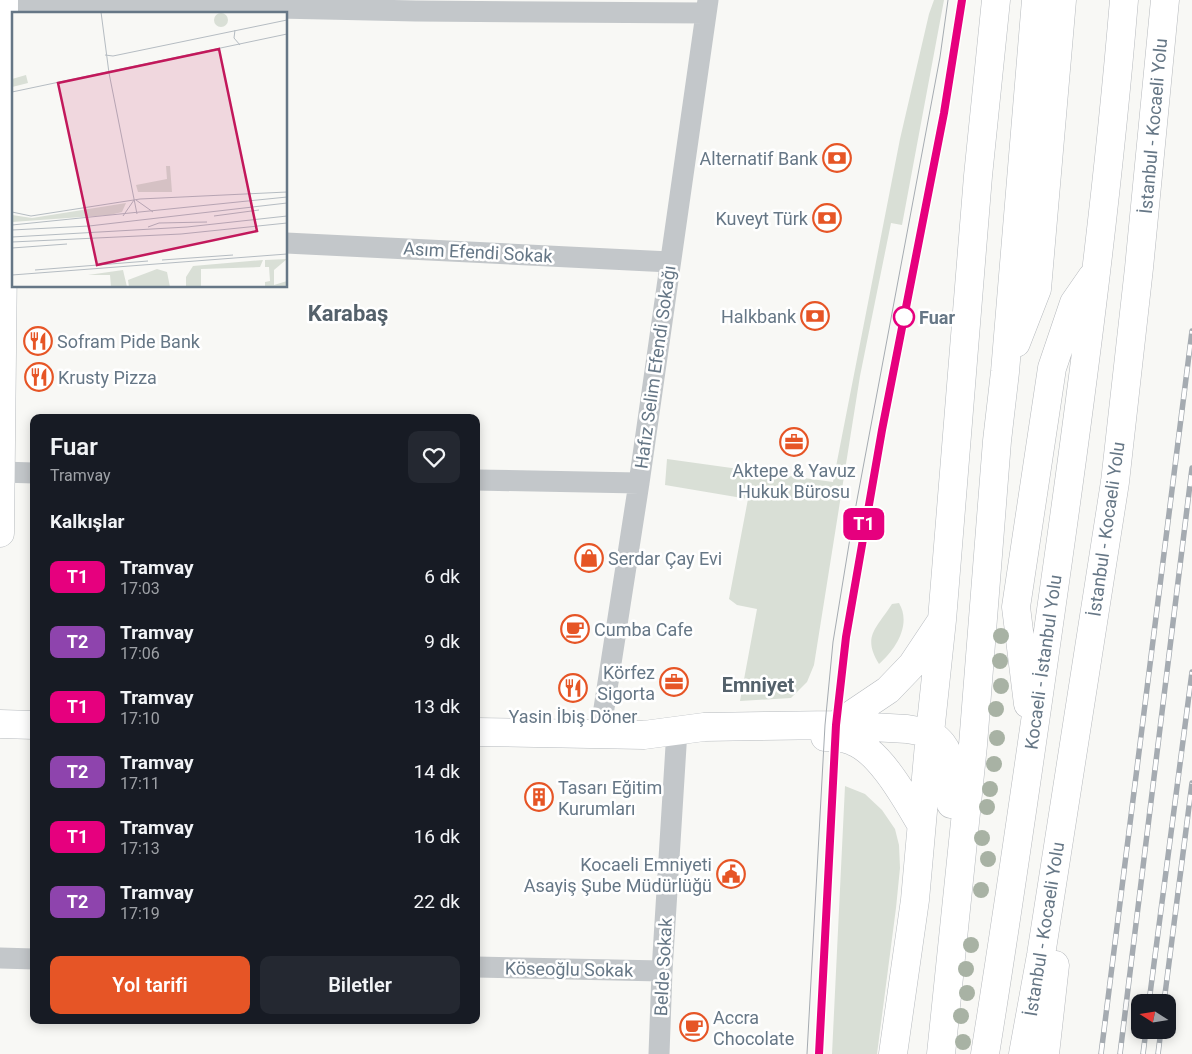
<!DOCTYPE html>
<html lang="tr">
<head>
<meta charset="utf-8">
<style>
	body { margin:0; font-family:Roboto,sans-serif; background:#242831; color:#f1f3f6; height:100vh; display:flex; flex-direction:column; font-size:19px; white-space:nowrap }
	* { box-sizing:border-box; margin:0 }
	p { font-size:16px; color:#9ea1a6 }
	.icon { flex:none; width:28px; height:28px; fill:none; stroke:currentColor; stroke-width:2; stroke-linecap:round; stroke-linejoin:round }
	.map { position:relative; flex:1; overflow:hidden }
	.details { position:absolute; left:30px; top:414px; width:450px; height:610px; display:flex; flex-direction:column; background:#171b24; border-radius:10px; box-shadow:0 2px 12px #0003 }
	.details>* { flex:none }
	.badge { padding:0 10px; border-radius:8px; font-size:18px; line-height:32px }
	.needle { width:32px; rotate:282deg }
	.fabs { position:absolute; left:1131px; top:994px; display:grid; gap:10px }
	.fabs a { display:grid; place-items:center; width:45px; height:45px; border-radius:10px; background:#171b24; box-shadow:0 2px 12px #0003; font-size:25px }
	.map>.badge { position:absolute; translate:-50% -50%; box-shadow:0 0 0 2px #fff }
	h2 { padding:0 20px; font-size:19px; line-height:45px }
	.round { display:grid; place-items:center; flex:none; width:52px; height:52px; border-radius:10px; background:#242831 }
	.overview { display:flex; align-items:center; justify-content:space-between; height:85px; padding:0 20px }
	h1 { font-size:24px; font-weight:600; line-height:38px }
	.cta { display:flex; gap:10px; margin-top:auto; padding:10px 20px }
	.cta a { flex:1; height:58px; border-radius:10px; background:#e65526; color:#fff; font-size:20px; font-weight:600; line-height:58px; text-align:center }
	.cta a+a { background:#242831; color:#f1f3f6 }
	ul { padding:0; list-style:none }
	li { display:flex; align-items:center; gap:15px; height:65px; padding:0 20px }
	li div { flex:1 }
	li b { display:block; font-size:19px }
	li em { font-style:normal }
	li .badge { min-width:55px; font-weight:700; text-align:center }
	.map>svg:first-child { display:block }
	.green { fill:#d9dfd6 }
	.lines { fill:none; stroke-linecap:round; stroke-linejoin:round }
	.primary-casing { stroke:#b6babe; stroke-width:29 }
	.highway-casing { stroke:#b6b9bd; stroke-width:29 }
	.street { stroke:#c3c7ca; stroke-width:21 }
	.primary { stroke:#fff; stroke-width:28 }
	.highway { stroke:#fff; stroke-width:28 }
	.tram { stroke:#a5abb1; stroke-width:1 }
	.rail-casing { stroke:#a5abb1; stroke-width:5.5 }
	.rail { stroke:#fff; stroke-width:4; stroke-dasharray:11; stroke-linecap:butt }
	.tree { fill:#a8b2a4 }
	.line-casing { stroke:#fff; stroke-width:11 }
	.line { stroke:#e6007e; stroke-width:8 }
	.stop-dot { fill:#fff; stroke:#e6007e; stroke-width:2.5 }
	.labels { text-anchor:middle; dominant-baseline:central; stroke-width:5; stroke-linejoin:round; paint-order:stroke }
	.street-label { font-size:18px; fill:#667786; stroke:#fff }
	.poi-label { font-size:18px; fill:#667786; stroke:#fff; text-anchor:start }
	.stop-label { font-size:18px; font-weight:bold; fill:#667786; stroke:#fff; text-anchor:start }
	.quarter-label { font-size:20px; font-weight:bold; fill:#54616b; stroke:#fff }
	.district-label { font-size:22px; font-weight:bold; fill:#54616b; stroke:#fff }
	.inset-road { fill:none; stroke:#b5bcc2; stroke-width:1 }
	.view { fill:#c2185b; fill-opacity:0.15; stroke:#c2185b; stroke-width:2.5 }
	.inset-edge { fill:none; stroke:#667786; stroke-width:2.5 }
</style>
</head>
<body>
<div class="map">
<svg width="1192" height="1054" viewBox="0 0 1192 1054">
	<rect width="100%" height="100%" fill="#f8f8f5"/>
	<!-- green -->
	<path class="green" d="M934,0H944L902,225L891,223L860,376L814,665L807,682L791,698L740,701L757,609L737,605L729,599L748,499L665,485L667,459L833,482L900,139L929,14Z
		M899,603C912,625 895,650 879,664C862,636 876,629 892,604Z
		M845,786L865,794L882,810L895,829L899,845L900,868L896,908L877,1054H832Z"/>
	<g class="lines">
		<defs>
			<path id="primary" d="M1016,343L1037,289L1062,0
				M0,533L3,261L4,0
				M0,724L34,725
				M836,725L888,690L912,665L940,623
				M476,732L644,735L704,727L836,725L907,729L930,733
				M930,733C934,736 939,740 942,744C955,761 953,784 951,804
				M825,737C834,737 844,737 852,741C880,751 906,799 921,824
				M893,1054L915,900L930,733L942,620L978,176L996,0
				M941,1054L973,745L997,441L1005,372L1036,0"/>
			<path id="highway" d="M1028,704L1016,607L1052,368L1074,303L1092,277
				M985,1054C1009,906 1030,758 1051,610C1080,407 1107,204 1124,0
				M1023,1054L1041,955L1115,482L1139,268L1165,0
				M1045,1054L1055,965"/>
		</defs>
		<!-- primary casing -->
		<use href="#primary" class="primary-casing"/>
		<!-- highway casing -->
		<use href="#highway" class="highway-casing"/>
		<!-- street -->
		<path class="street" d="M4,2L416,11L706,13
			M286,243L670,262
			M1,472L34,473
			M476,480L639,483
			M600,734L639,483L708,0
			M0,958L34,959
			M476,967L662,971
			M659,1054L662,971L677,730"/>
		<!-- primary -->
		<use href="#primary" class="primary"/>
		<!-- highway -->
		<use href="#highway" class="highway"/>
		<!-- tram -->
		<path class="tram" d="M807,1054L825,725L833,642L851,532L940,57L948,0
			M819,1054L836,725L846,637L882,430L944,113L962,0"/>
		<defs>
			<path id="rail" d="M1149,1002L1192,672
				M1164,1002L1192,783
				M1101,1054L1192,331
				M1120,1054L1192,468
				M1143,1054L1146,1030
				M1158,1054L1161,1030"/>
		</defs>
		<!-- rail casing -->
		<use href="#rail" class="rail-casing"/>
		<!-- rail -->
		<use href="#rail" class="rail"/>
	</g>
	<!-- trees -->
	<g class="tree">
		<circle cx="1001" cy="636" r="8"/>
		<circle cx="1000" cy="661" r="8"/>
		<circle cx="1001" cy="686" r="8"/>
		<circle cx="996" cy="709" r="8"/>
		<circle cx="997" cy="738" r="8"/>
		<circle cx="994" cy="764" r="8"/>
		<circle cx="990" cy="789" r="8"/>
		<circle cx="987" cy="807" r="8"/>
		<circle cx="982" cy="838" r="8"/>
		<circle cx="988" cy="859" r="8"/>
		<circle cx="981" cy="890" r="8"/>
		<circle cx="971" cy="945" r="8"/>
		<circle cx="966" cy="969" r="8"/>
		<circle cx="967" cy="993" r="8"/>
		<circle cx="961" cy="1016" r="8"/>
		<circle cx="963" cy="1042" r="8"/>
	</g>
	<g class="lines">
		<defs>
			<path id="line" d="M819,1054L836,725L846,637L882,430L944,113L962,0"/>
		</defs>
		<!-- line casing -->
		<use href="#line" class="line-casing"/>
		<!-- line -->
		<use href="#line" class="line"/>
	</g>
	<!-- icons -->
	<defs>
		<symbol id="bank-ring" viewBox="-11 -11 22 22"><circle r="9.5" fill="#fff" stroke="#e65526" stroke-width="1.5"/><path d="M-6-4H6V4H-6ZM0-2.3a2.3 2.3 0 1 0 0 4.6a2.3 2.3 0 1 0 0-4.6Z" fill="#e65526"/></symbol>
		<symbol id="restaurant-ring" viewBox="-11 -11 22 22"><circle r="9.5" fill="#fff" stroke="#e65526" stroke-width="1.5"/><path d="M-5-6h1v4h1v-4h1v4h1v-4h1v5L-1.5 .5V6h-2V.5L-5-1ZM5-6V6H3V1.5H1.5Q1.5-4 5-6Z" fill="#e65526"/></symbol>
		<symbol id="office-ring" viewBox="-11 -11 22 22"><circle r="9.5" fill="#fff" stroke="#e65526" stroke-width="1.5"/><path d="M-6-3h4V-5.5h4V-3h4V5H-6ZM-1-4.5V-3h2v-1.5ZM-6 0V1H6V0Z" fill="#e65526"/></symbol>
		<symbol id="shop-ring" viewBox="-11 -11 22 22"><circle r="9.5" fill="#fff" stroke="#e65526" stroke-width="1.5"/><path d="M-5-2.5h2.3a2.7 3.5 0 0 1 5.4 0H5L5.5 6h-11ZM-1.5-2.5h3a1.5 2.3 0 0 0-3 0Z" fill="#e65526"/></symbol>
		<symbol id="cafe-ring" viewBox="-11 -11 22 22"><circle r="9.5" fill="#fff" stroke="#e65526" stroke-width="1.5"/><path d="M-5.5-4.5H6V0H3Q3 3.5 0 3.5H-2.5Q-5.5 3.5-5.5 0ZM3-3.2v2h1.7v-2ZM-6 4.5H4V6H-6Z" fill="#e65526"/></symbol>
		<symbol id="building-ring" viewBox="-11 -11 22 22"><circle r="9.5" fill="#fff" stroke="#e65526" stroke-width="1.5"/><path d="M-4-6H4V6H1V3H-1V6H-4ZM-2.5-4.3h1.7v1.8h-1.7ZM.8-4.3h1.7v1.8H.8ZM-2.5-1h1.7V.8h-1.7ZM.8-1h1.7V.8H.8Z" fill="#e65526"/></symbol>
		<symbol id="civic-ring" viewBox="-11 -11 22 22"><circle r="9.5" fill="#fff" stroke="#e65526" stroke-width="1.5"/><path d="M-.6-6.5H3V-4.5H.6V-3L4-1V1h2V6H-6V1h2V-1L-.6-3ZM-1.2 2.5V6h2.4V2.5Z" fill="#e65526"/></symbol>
	</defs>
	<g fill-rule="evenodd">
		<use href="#bank-ring" x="821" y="142" width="32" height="32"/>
		<use href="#bank-ring" x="811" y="202" width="32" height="32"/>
		<use href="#bank-ring" x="799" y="300" width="32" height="32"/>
		<use href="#restaurant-ring" x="22" y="325" width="32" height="32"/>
		<use href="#restaurant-ring" x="23" y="361" width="32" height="32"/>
		<use href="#office-ring" x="778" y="426" width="32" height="32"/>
		<use href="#shop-ring" x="573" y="542" width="32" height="32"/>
		<use href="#cafe-ring" x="559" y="613" width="32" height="32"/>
		<use href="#office-ring" x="658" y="666" width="32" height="32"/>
		<use href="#restaurant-ring" x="557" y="672" width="32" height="32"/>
		<use href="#building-ring" x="523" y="781" width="32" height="32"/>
		<use href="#civic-ring" x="715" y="858" width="32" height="32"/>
		<use href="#cafe-ring" x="678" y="1011" width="32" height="32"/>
	</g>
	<!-- markers -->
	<circle class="stop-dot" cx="904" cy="317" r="10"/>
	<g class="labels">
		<!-- street labels -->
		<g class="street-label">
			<text transform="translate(1153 126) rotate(-85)">İstanbul - Kocaeli Yolu</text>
			<text transform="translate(478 252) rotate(3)">Asım Efendi Sokak</text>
			<text transform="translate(655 367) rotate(-82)">Hafız Selim Efendi Sokağı</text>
			<text transform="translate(1106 529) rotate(-82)">İstanbul - Kocaeli Yolu</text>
			<text transform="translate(1043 662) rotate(-82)">Kocaeli - İstanbul Yolu</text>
			<text transform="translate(1044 929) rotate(-81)">İstanbul - Kocaeli Yolu</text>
			<text transform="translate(663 967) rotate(-87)">Belde Sokak</text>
			<text transform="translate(569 969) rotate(1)">Köseoğlu Sokak</text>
		</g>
		<!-- poi labels -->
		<g class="poi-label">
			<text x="818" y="158" text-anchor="end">Alternatif Bank</text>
			<text x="808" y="218" text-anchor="end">Kuveyt Türk</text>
			<text x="796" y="316" text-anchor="end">Halkbank</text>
			<text x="57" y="341">Sofram Pide Bank</text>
			<text x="58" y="377">Krusty Pizza</text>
			<text x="794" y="470" text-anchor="middle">Aktepe &amp; Yavuz<tspan x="794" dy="21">Hukuk Bürosu</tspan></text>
			<text x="608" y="558">Serdar Çay Evi</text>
			<text x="594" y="629">Cumba Cafe</text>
			<text x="655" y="672" text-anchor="end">Körfez<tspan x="655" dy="21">Sigorta</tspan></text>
			<text x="573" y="716" text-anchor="middle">Yasin İbiş Döner</text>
			<text x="558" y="787">Tasarı Eğitim<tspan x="558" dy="21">Kurumları</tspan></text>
			<text x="712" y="864" text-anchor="end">Kocaeli Emniyeti<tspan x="712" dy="21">Asayiş Şube Müdürlüğü</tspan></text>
			<text x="713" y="1017">Accra<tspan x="713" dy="21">Chocolate</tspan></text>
		</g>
		<!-- stop labels -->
		<g class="stop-label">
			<text x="919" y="317">Fuar</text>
		</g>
		<!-- quarter labels -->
		<g class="quarter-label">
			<text x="758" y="685">Emniyet</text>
		</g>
		<!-- district labels -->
		<g class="district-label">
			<text x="348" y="313">Karabaş</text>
		</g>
	</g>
	<!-- overview -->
	<g transform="translate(12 12)">
		<rect width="275" height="275" fill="#f8f8f5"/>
		<path d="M202 8a7 7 0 1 1 14 0a7 7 0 1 1-14 0ZM14,63L16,71L0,75V67ZM154,154H158L160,180H239H126L124,173L155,167ZM114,191L110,200L98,203L0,210V203L20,206ZM275,247L262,258V273L275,269V275H253V270L258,269L257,255H253V248ZM251,248L248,255L189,257V275H174V265L181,254ZM145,257L155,260L158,275H117L116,268ZM111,258L115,275H99L98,263H76Z" fill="#d9dfd6"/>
		<path class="inset-road" d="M89,0L97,61L125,202M223,18L222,26L228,33M93,43L101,44L275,8M0,80L275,22M124,188L141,200M0,200L19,204L128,187L275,180M111,204L122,188M202,204L247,198M0,213L275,185M136,215L147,211L195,210M0,218L77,214L275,191M0,225L175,215L275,204M0,230L169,222L275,211M0,236L55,232M150,248L221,243M23,258L136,249M0,263L275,242"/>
		<path class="view" d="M207,37L245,219L85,253L46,71Z"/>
		<rect width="275" height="275" class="inset-edge"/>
	</g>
</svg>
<div class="fabs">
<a><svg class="needle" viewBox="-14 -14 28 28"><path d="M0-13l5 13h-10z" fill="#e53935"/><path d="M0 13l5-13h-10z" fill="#9ea1a6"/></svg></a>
</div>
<b class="badge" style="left:864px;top:524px;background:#e6007e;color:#fff">T1</b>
<section class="details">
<div class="overview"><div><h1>Fuar</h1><p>Tramvay</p></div><a class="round"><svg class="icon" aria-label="heart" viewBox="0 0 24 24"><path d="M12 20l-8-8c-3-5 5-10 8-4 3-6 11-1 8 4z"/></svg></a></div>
<h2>Kalkışlar</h2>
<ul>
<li><span class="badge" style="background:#e6007e;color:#fff">T1</span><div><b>Tramvay</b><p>17:03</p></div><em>6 dk</em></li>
<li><span class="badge" style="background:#8e44ad;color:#fff">T2</span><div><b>Tramvay</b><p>17:06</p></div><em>9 dk</em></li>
<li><span class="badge" style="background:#e6007e;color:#fff">T1</span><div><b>Tramvay</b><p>17:10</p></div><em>13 dk</em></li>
<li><span class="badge" style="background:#8e44ad;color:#fff">T2</span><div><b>Tramvay</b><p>17:11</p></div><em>14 dk</em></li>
<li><span class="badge" style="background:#e6007e;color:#fff">T1</span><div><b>Tramvay</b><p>17:13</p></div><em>16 dk</em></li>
<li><span class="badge" style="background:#8e44ad;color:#fff">T2</span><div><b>Tramvay</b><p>17:19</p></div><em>22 dk</em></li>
</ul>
<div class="cta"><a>Yol tarifi</a><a>Biletler</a></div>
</section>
</div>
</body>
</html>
